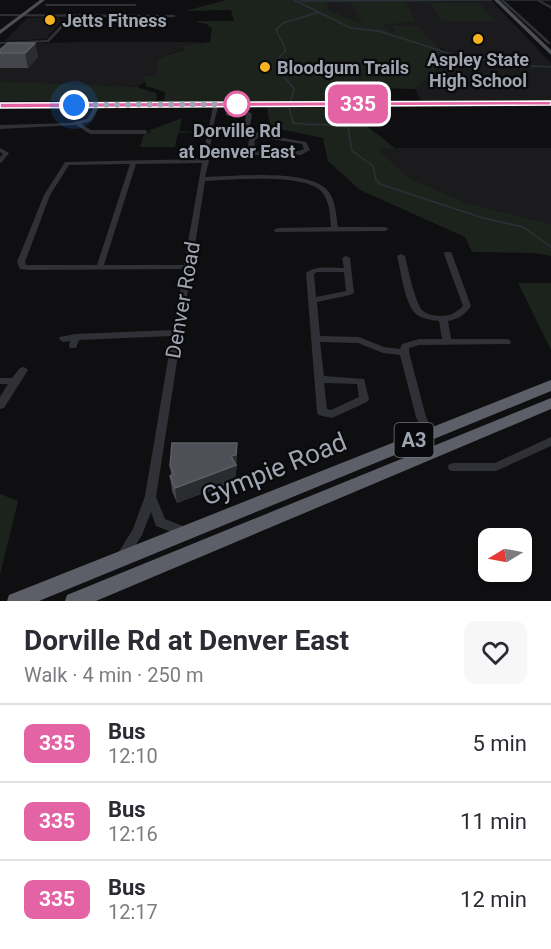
<!DOCTYPE html>
<html lang="en">
<head>
<meta charset="utf-8">
<style>
	body { margin:0; font-family:Roboto,sans-serif; background:#f7f7f7; color:#2b2b33; height:100vh; display:flex; flex-direction:column; font-size:22px; white-space:nowrap }
	* { box-sizing:border-box; margin:0 }
	p { font-size:20px; color:#7c7c81 }
	.icon { flex:none; width:33px; height:33px; fill:none; stroke:currentColor; stroke-width:2; stroke-linecap:round; stroke-linejoin:round }
	.map { position:relative; height:601px; overflow:hidden }
	.details { display:flex; flex-direction:column; background:#fff; flex:1 }
	.details>* { flex:none }
	.badge { padding:0 12px; border-radius:9px; font-size:21px; line-height:39px }
	.needle { width:39px; rotate:260deg }
	.tools { position:absolute; left:478px; top:528px; display:grid; gap:12px }
	.tools a { display:grid; place-items:center; width:54px; height:54px; border-radius:12px; background:#fff; box-shadow:0 2px 4px #0004; font-size:30px }
	.you { position:absolute; width:30px; height:30px; margin:-15px; border:4px solid #fff; border-radius:50%; background:#1a73e8; box-shadow:0 0 0 9px #1a73e833 }
	.map>.badge { position:absolute; translate:-50% -50%; box-shadow:0 0 0 3px #fff }
	.round { display:grid; place-items:center; flex:none; width:63px; height:63px; border-radius:12px; background:#f7f7f7 }
	.overview { display:flex; align-items:center; justify-content:space-between; height:102px; padding:0 24px }
	h1 { font-size:28px; font-weight:700; line-height:45px }
	ul { padding:0; list-style:none }
	li { display:flex; align-items:center; gap:18px; height:78px; padding:0 24px; border-top:2px solid #e1e1e2 }
	li div { flex:1 }
	li b { display:block; font-size:22px }
	li em { font-style:normal }
	li .badge { min-width:66px; font-weight:700; text-align:center }
	.map>svg:first-child { display:block }
	.built { fill:#1b1b1e }
	.green { fill:#1c231d; fill-rule:evenodd }
	.lines { fill:none; stroke-linecap:round; stroke-linejoin:round }
	.stream { stroke:#293239; stroke-width:1.5 }
	.minor { fill:#303136; fill-rule:evenodd }
	.major { fill:#4c4e55; fill-rule:evenodd }
	.highway { fill:#5c5f67; fill-rule:evenodd }
	.wall { fill:#45464c }
	.shaded-wall { fill:#2b2c30 }
	.building { fill:#4f5057; stroke:#5b5e65; stroke-width:1.5 }
	.line { fill:#e463a4; stroke:#fff; stroke-width:1.5 }
	.walk { stroke:#a0a5b2; stroke-width:6; stroke-dasharray:0 10.8 }
	.poi-dot { fill:#f7b221; stroke:#0a0a0c; stroke-width:2 }
	.stop-dot { fill:#fff; stroke:#e463a4; stroke-width:3 }
	.labels { text-anchor:middle; dominant-baseline:central; stroke-width:4.5; stroke-linejoin:round; paint-order:stroke }
	.far-poi-label { font-size:18px; font-weight:bold; fill:#a0a5b2; stroke:#0a0a0c; text-anchor:start }
	.far-stop-label { font-size:18px; font-weight:bold; fill:#a0a5b2; stroke:#0a0a0c }
	.shield { fill:#0a0a0c; stroke:#737680; stroke-width:1.5 }
	.shield-label { font-size:20px; font-weight:bold; fill:#a0a5b2 }
	.street-label { font-size:21px; fill:#a0a5b2; stroke:#0a0a0c }
	.near-street-label { font-size:26px; fill:#a0a5b2; stroke:#0a0a0c }
</style>
</head>
<body>
<div class="map">
<svg width="551" height="601" viewBox="0 0 551 601">
	<rect width="100%" height="100%" fill="#0f0f11"/>
	<!-- built -->
	<path class="built" d="M492,1L551,63V101H421L415,89L449,59L443,49L434,45L423,32H389L363,25L329,10L327,2Z
		M60,17L58,19L62,20L46,39L5,41L27,18Z
		M76,42H201L157,59V76L137,87L0,81V45Z
		M377,148H551V224L467,203L409,178Z"/>
	<!-- green -->
	<path class="green" d="M226,0H491L492,1L406,2L415,21L383,25L390,32L395,31L393,26H419C426,39 441,46 449,59L415,89L373,88L378,102L164,101L165,92L146,86L144,76H157V59L185,49L180,46L210,42L212,28L208,26L209,25L197,22L198,21H234L231,10L185,11ZM327,2H351L356,12L353,13L358,14L362,24L329,10Z
		M430,3H479L495,21H442Z
		M0,81L137,87L156,93L157,96L156,101H0Z
		M267,107H356L359,120L395,148L378,149L409,178L467,203L551,224V256L534,253L472,252L465,237L360,190L328,161L323,138L270,127Z
		M182,118L179,131L204,132L178,133L175,147H140L144,134L150,133V130Z
		M518,283H551V350Z
		M0,494L18,501L0,575Z"/>
	<g class="lines">
		<!-- stream -->
		<path class="stream" d="M294,0L351,28L379,31L454,55L515,65L551,67
			M506,0H536
			M542,0H551
			M300,1L492,0
			M319,12L283,23L276,30L286,50L276,61L282,74L294,89L289,107L293,123C312,126 328,123 348,127L352,151L373,166L376,180L380,184L483,218L523,227L551,247"/>
		<!-- minor -->
		<path class="minor" d="M500,0H504L550,42V44H548Z
			M536,0H540L551,6V9Z
			M46,4H135L137,5L135,6H45Z
			M0,14L174,15L176,16L174,17H95L88,25L63,27L49,42L0,44V42L47,40L61,25L86,23L91,17L0,16Z
			M216,102L218,104L551,102V106L218,107L213,127L244,126L246,116H228L225,114L228,112H249L252,114L250,127L260,134L306,142L310,150L301,155H253L252,157L250,158L247,156L249,139L254,135L246,130L213,131L208,160L209,161L205,177C234,176 304,169 325,188C336,197 336,215 338,227H385L389,229L385,231L275,232L274,230L278,228L331,227C330,216 330,200 321,191C303,173 231,180 205,181L156,497L165,519L188,528L190,532L188,536L184,537L156,526L151,512L142,535L125,562L121,564L117,562L115,558L133,529L145,496L172,336L79,340L76,348H70L69,346L70,341L63,342L59,339L60,337L75,334L173,330L184,269L29,270L20,269L17,262L44,195L65,162L202,159L213,107H99L91,121L81,124L91,130H145L148,132L145,134H90L76,125L0,129V125L71,123L87,119L94,107L0,108V104H214ZM259,137L302,144L304,149L300,151H254L255,140ZM202,163L184,265H104L136,164ZM130,164L97,265H26L25,262L50,195L69,165Z
			M0,148L9,153L2,162L0,163V157L3,154L0,152Z
			M445,252H451L452,254L471,306C465,315 458,319 448,321L451,339H507L510,340L511,342L510,344L419,345L409,348V352L426,417L434,434L433,437L429,438L425,437L416,417L400,355L383,353L358,343L320,342L324,376L364,379L369,399L367,402L332,418L318,415L317,412L306,273C316,265 331,268 344,268L342,258L346,256L350,258L354,293L350,295L317,302L320,336L359,337L384,347L400,349L402,344L419,339H442L439,321C432,320 422,319 416,314C405,305 401,271 397,256L401,254L405,256C408,268 415,304 423,311C428,315 436,316 442,316C450,316 457,312 463,306L444,254ZM317,272H344L346,291L316,297L314,274ZM324,383L357,384L359,397L331,410L327,409Z
			M23,367L26,368L28,370L4,408L0,409V397L8,384H0V378H12L20,368Z
			M551,437V446L496,471H453L449,470L448,467L449,464L453,463H495Z"/>
		<!-- major -->
		<path class="major" d="M40,0H45L0,34V30Z
			M494,0H499L551,50V55Z"/>
		<!-- highway -->
		<path class="highway" d="M551,380V391L39,601H7L9,595Z
			M551,398V409L96,601H65L67,595Z"/>
	</g>
	<!-- wall -->
	<path class="wall" d="M35,43L38,57L28,68H0V50Z
		M237,458V470H236V481L177,503L172,491L170,476L171,475L170,466Z"/>
	<!-- shaded-wall -->
	<path class="shaded-wall" d="M35,43L38,57L28,68L25,53Z
		M237,443V470H236V481L177,503L175,488L231,456Z"/>
	<!-- building -->
	<path class="building" d="M8,43H35L25,53H0V50Z
		M172,443H237L236,455L231,456L236,465L175,488L170,476L174,474L170,466Z"/>
	<!-- line -->
	<path class="line" d="M551,101V105L0,108V103Z"/>
	<g class="lines">
		<!-- walk -->
		<path class="walk" d="M74,105L240,104H237"/>
	</g>
	<!-- markers -->
	<g class="poi-dot">
		<circle cx="50" cy="20" r="6"/>
		<circle cx="478" cy="39" r="6"/>
		<circle cx="265" cy="67" r="6"/>
	</g>
	<circle class="stop-dot" cx="237" cy="104" r="12"/>
	<g class="labels">
		<!-- far-poi labels -->
		<g class="far-poi-label">
			<text x="62" y="20">Jetts Fitness</text>
			<text x="478" y="59" text-anchor="middle">Aspley State<tspan x="478" dy="21">High School</tspan></text>
			<text x="277" y="67">Bloodgum Trails</text>
		</g>
		<!-- far-stop labels -->
		<g class="far-stop-label">
			<text x="237" y="130">Dorville Rd<tspan x="237" dy="21">at Denver East</tspan></text>
		</g>
		<!-- shield labels -->
		<rect class="shield" x="394.5" y="423" width="39" height="34" rx="4.5"/>
		<g class="shield-label">
			<text x="414" y="440">A3</text>
		</g>
		<!-- street labels -->
		<g class="street-label">
			<text transform="translate(183 300) rotate(-80)">Denver Road</text>
		</g>
		<!-- near-street labels -->
		<g class="near-street-label">
			<text transform="translate(274 469) rotate(-22)">Gympie Road</text>
		</g>
	</g>
</svg>
<div class="tools">
<a><svg class="needle" viewBox="-14 -14 28 28"><path d="M0-13l5 13h-10z" fill="#e53935"/><path d="M0 13l5-13h-10z" fill="#7c7c81"/></svg></a>
</div>
<div class="you" style="left:74px;top:105px"></div>
<b class="badge" style="left:358px;top:104px;background:#e463a4;color:#fff">335</b>
</div>
<section class="details">
<div class="overview"><div><h1>Dorville Rd at Denver East</h1><p>Walk · 4 min · 250 m</p></div><a class="round"><svg class="icon" aria-label="heart" viewBox="0 0 24 24"><path d="M12 20l-8-8c-3-5 5-10 8-4 3-6 11-1 8 4z"/></svg></a></div>
<ul>
<li><span class="badge" style="background:#e463a4;color:#fff">335</span><div><b>Bus</b><p>12:10</p></div><em>5 min</em></li>
<li><span class="badge" style="background:#e463a4;color:#fff">335</span><div><b>Bus</b><p>12:16</p></div><em>11 min</em></li>
<li><span class="badge" style="background:#e463a4;color:#fff">335</span><div><b>Bus</b><p>12:17</p></div><em>12 min</em></li>
</ul>
</section>
</body>
</html>
